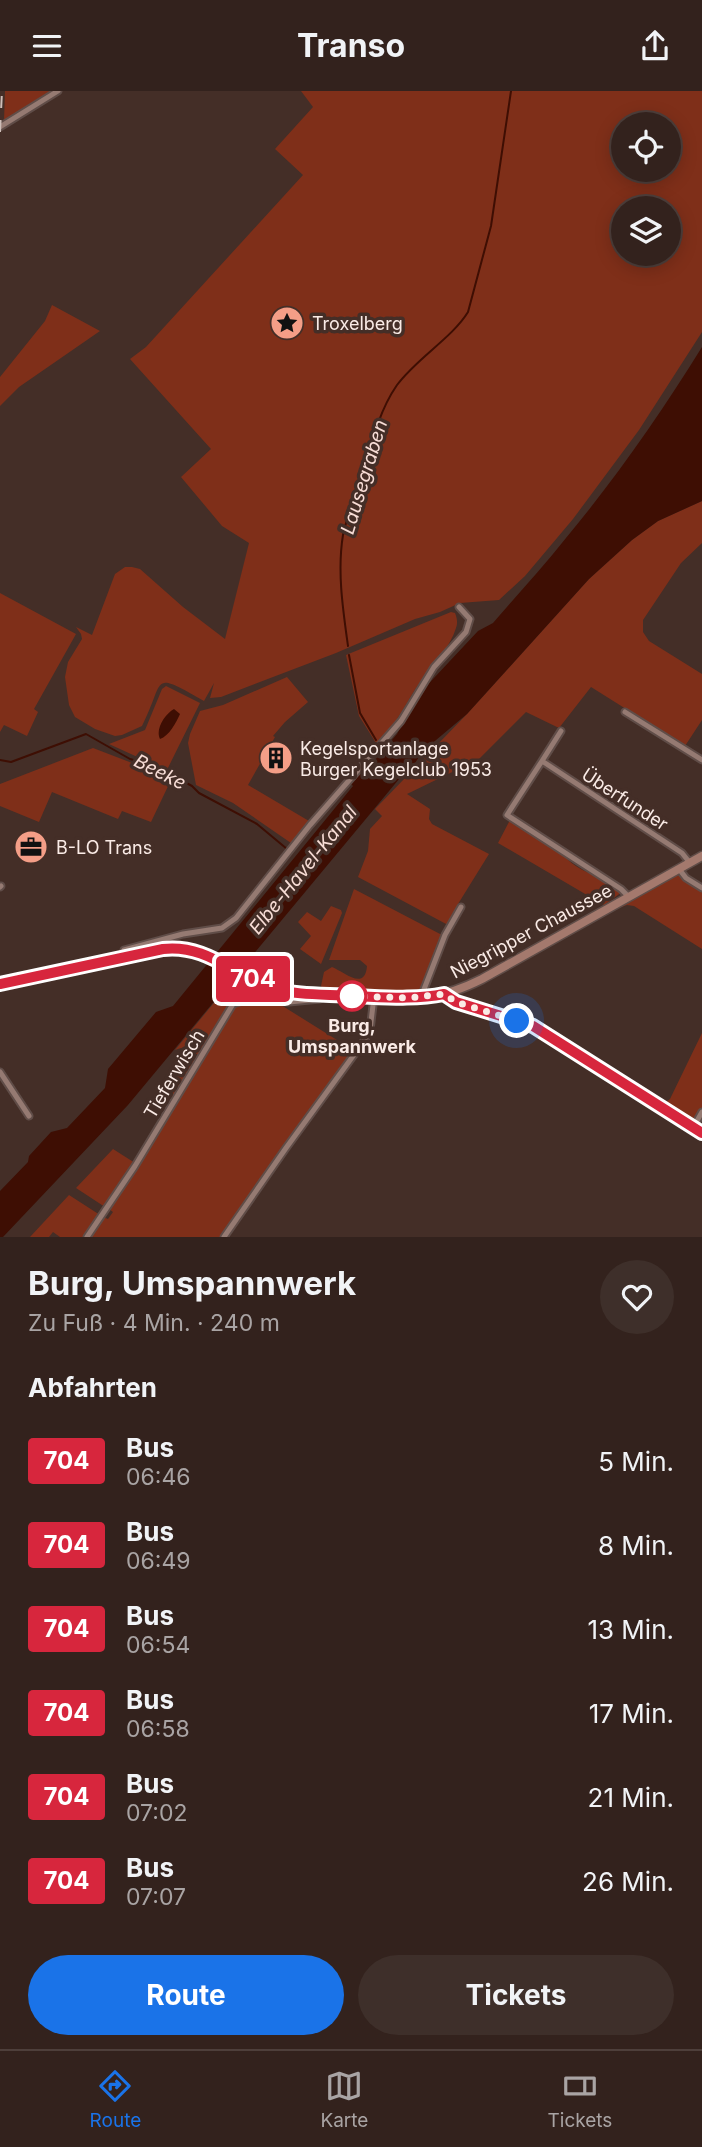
<!DOCTYPE html>
<html lang="de">
<head>
<meta charset="utf-8">
<style>
	body { margin:0; font-family:Inter,sans-serif; background:#3e2f2a; color:#f1f3f6; height:100vh; display:flex; flex-direction:column; font-size:26px; white-space:nowrap }
	* { box-sizing:border-box; margin:0 }
	p { font-size:23px; color:#a9a4a4 }
	.icon { flex:none; width:38px; height:38px; fill:none; stroke:currentColor; stroke-width:2; stroke-linecap:round; stroke-linejoin:round }
	.map { position:relative; height:1146px; overflow:hidden }
	.details { display:flex; flex-direction:column; background:#33221d; flex:1 }
	.details>* { flex:none }
	.badge { padding:0 14px; border-radius:5px; font-size:24px; line-height:46px }
	.fabs { position:absolute; left:611px; top:21px; display:grid; gap:14px }
	.fabs a { display:grid; place-items:center; width:70px; height:70px; border-radius:50%; background:#33221d; box-shadow:0 4px 18px #0003,0 0 0 2px #4e3f3b; font-size:35px }
	.you { position:absolute; width:35px; height:35px; margin:-18px; border:5px solid #fff; border-radius:50%; background:#1a73e8; box-shadow:0 0 0 10px #1a73e833 }
	.map>.badge { position:absolute; translate:-50% -50%; box-shadow:0 0 0 4px #fff }
	h2 { padding:0 28px; font-size:26px; line-height:63px }
	.round { display:grid; place-items:center; flex:none; width:74px; height:74px; border-radius:37px; background:#3e2f2a }
	.overview { display:flex; align-items:center; justify-content:space-between; height:119px; padding:0 28px }
	h1 { font-size:33px; font-weight:700; line-height:52px }
	.action { display:flex; gap:14px; margin-top:auto; padding:14px 28px }
	.action a { flex:1; height:80px; border-radius:42px; background:#1a73e8; color:#fff; font-size:28px; font-weight:700; line-height:80px; text-align:center }
	.action a+a { background:#3e2f2a; color:#f1f3f6 }
	ul { padding:0; list-style:none }
	li { display:flex; align-items:center; gap:21px; height:84px; padding:0 28px }
	li div { flex:1 }
	li b { display:block; font-size:26px }
	li em { font-style:normal }
	li .badge { min-width:77px; font-weight:700; text-align:center }
	header { display:flex; justify-content:space-between; align-items:center; height:91px; padding:0 28px; background:#33221d; font-size:32px; font-weight:700 }
	.tab-bar { display:flex; justify-content:space-around; align-items:center; height:98px; border-top:2px solid #4e3f3b; background:#33221d; font-size:19px; color:#a9a4a4 }
	.tab-bar a { display:grid; justify-items:center; gap:4px }
	.tab-bar .active { color:#1a73e8 }
	.map>svg:first-child { display:block }
	.green { fill:#7f2f19; fill-rule:evenodd }
	.water { fill:#3e0e03 }
	.lines { fill:none; stroke-linecap:round; stroke-linejoin:round }
	.stream { stroke:#3e0e03; stroke-width:2 }
	.minor-casing { stroke:#604d48; stroke-width:9 }
	.tertiary-casing { stroke:#604d48; stroke-width:10 }
	.secondary-casing { stroke:#604d48; stroke-width:11 }
	.minor { stroke:#957a72; stroke-width:5 }
	.tertiary { stroke:#957a72; stroke-width:7 }
	.secondary { stroke:#a4796d; stroke-width:8 }
	.rail { stroke:#cebeb8; stroke-width:2; stroke-dasharray:12 12; stroke-linecap:butt }
	.line-casing { stroke:#fff; stroke-width:16 }
	.line { stroke:#d7263d; stroke-width:10 }
	.walk { stroke:#faebe6; stroke-width:7; stroke-dasharray:0 12.6 }
	.stop-dot { fill:#fff; stroke:#d7263d; stroke-width:3.5 }
	.labels { text-anchor:middle; dominant-baseline:central; stroke-width:7; stroke-linejoin:round; paint-order:stroke }
	.poi-label { font-size:18px; fill:#faebe6; stroke:#442e27; text-anchor:start }
	.street-label { font-size:18px; fill:#faebe6; stroke:#442e27 }
	.stop-label { font-size:18px; font-weight:bold; fill:#faebe6; stroke:#442e27 }
	.water-label { font-size:19px; font-style:italic; fill:#f8ddd6; stroke:#442e27 }
</style>
</head>
<body>
<header><svg class="icon" aria-label="menu" viewBox="0 0 24 24"><path d="M4 6h16M4 12h16M4 18h16"/></svg>Transo<svg class="icon" aria-label="share" viewBox="0 0 24 24"><path d="M12 15V3M7 8l5-5 5 5M5 13v7h14v-7"/></svg></header>
<div class="map">
<svg width="702" height="1146" viewBox="0 0 702 1146">
	<rect width="100%" height="100%" fill="#442e27"/>
	<!-- green -->
	<path class="green" d="M5,0H51L4,30Z
		M301,0H702V241L639,339L573,428L525,485L499,509L460,512L440,521L415,528L336,562L221,606L210,607L214,592L204,610C149,579 166,588 142,635L122,644L115,645L95,638L75,626L69,614L65,586L68,571L82,548L81,543L76,536L92,544L115,483L125,476H132L140,478L183,516L225,548L249,452L222,435L181,386L211,358L130,268L146,256L303,84L275,58L313,16ZM668,33V79H623V33ZM668,117V163H623V117Z
		M52,214L100,240L19,296L0,315V286L45,230Z
		M702,410V452L681,472L643,529V541L649,550L702,583V629L685,655L591,596L559,637L526,621L479,668L407,703L430,718L429,728L432,733L489,763L458,813L448,834L358,786L368,760L370,738L382,725L375,718L467,623L589,488L632,449L658,430Z
		M0,502L76,543L34,618L38,621L27,645L4,634L0,641Z
		M451,521L455,522C457,527 458,532 456,537C450,557 434,571 423,587C406,610 399,632 376,652L359,625L346,564Z
		M287,586L308,611L285,631L273,645L275,646L248,694L309,730L291,752L233,712L196,694L188,652L190,643L200,620L223,614Z
		M166,595L200,612L163,687L171,689L151,731L122,720L118,728L52,701L39,731L0,715V693L93,657L140,675L144,669L109,653L145,639L162,598Z
		M510,729L564,764C573,777 589,781 603,789C610,792 616,797 622,801L604,814L498,752Z
		M678,783L702,801V858L634,815L627,814L619,817Z
		M354,798L442,844L426,890L419,902L324,899L321,895L324,881L332,876C343,880 365,901 367,875L360,869H329Z
		M331,815L341,819L342,822L321,873L300,858L311,845L298,831L307,821L321,830Z
		M236,885C260,900 285,906 313,908C287,910 263,908 237,902L199,964L181,957L175,959Z
		M248,912L281,914L353,959L221,1146H90L103,1126L108,1128L113,1121L109,1118L139,1072L231,921L237,915Z
		M702,942V1019L695,1030L666,1011L670,1008Z
		M192,966L197,969L174,1008L162,1000Z
		M113,1058L135,1072L105,1116L76,1097Z
		M69,1104L100,1124L84,1146H60L53,1141L49,1146H30Z"/>
	<!-- water -->
	<path class="water" d="M702,256V410L658,430L632,449L589,488L467,623L423,660L413,675L409,676L128,1014L3,1146H0V1100L28,1071L29,1065L51,1041L67,1037L105,997L108,978L156,921L173,915L353,695L351,693L361,680L364,682L397,643L419,603L478,540L493,532C517,504 543,476 566,447C616,387 661,322 702,256Z
		M174,618L180,623C176,632 169,645 160,648C155,638 165,623 174,618Z"/>
	<g class="lines">
		<!-- stream -->
		<path class="stream" d="M348,555C343,519 337,480 343,444C348,420 359,396 366,372C373,346 381,317 397,294C417,267 452,247 468,221L491,135L511,0
			M349,564L360,622L376,649
			M0,669L11,671L86,643L130,668L155,675L192,695L199,702L257,733L287,758"/>
		<defs>
			<path id="minor" d="M0,36L58,0
				M625,621L702,669
				M542,670L561,640
				M679,778L686,787L702,797
				M0,796L1,795
				M629,806L621,798L507,724L542,670L682,762L690,772
				M122,866L124,859L183,843L222,837L236,827L310,734L401,630L434,576L466,541L470,528L459,516
				M421,906L445,844L461,816
				M0,981L29,1025
				M693,1037L702,1021
				M87,1146L135,1075L233,913L249,908L289,911L320,908L324,903
				M224,1146L286,1057L364,950L370,939L374,906"/>
			<path id="tertiary" d="M444,903L456,911L533,935L702,1042"/>
			<path id="secondary" d="M0,893L163,858C207,853 233,883 272,896C297,905 325,903 351,905C377,906 405,909 431,905C449,903 466,896 482,888L702,765"/>
		</defs>
		<!-- minor casing -->
		<use href="#minor" class="minor-casing"/>
		<!-- tertiary casing -->
		<use href="#tertiary" class="tertiary-casing"/>
		<!-- secondary casing -->
		<use href="#secondary" class="secondary-casing"/>
		<!-- minor -->
		<use href="#minor" class="minor"/>
		<!-- tertiary -->
		<use href="#tertiary" class="tertiary"/>
		<!-- secondary -->
		<use href="#secondary" class="secondary"/>
		<!-- rail -->
		<path class="rail" d="M0,41L2,0"/>
	</g>
	<g class="lines">
		<defs>
			<path id="line" d="M0,893L163,858C207,853 233,884 273,897C298,905 326,903 353,905C383,906 414,909 444,903L456,911L533,935L702,1042"/>
		</defs>
		<!-- line casing -->
		<use href="#line" class="line-casing"/>
		<!-- line -->
		<use href="#line" class="line"/>
		<!-- walk -->
		<path class="walk" d="M352,905L408,907L444,903L456,911L517,930"/>
	</g>
	<!-- icons -->
	<defs>
		<symbol id="sight-disc" viewBox="-11 -11 22 22"><circle r="9.5" fill="#f49e87" stroke="#442e27"/><path d="M0-6L1.8-2.2L6-1.7L2.9 1.2L3.7 5.4L0 3.3L-3.7 5.4L-2.9 1.2L-6-1.7L-1.8-2.2Z" fill="#111"/></symbol>
		<symbol id="building-disc" viewBox="-11 -11 22 22"><circle r="9.5" fill="#f49e87" stroke="#442e27"/><path d="M-4-6H4V6H1V3H-1V6H-4ZM-2.5-4.3h1.7v1.8h-1.7ZM.8-4.3h1.7v1.8H.8ZM-2.5-1h1.7V.8h-1.7ZM.8-1h1.7V.8H.8Z" fill="#111"/></symbol>
		<symbol id="office-disc" viewBox="-11 -11 22 22"><circle r="9.5" fill="#f49e87" stroke="#442e27"/><path d="M-6-3h4V-5.5h4V-3h4V5H-6ZM-1-4.5V-3h2v-1.5ZM-6 0V1H6V0Z" fill="#111"/></symbol>
	</defs>
	<g fill-rule="evenodd">
		<use href="#sight-disc" x="268" y="213" width="38" height="38"/>
		<use href="#building-disc" x="257" y="648" width="38" height="38"/>
		<use href="#office-disc" x="12" y="737" width="38" height="38"/>
	</g>
	<!-- markers -->
	<circle class="stop-dot" cx="352" cy="905" r="14"/>
	<g class="labels">
		<!-- poi labels -->
		<g class="poi-label">
			<text x="312" y="232">Troxelberg</text>
			<text x="300" y="657">Kegelsportanlage<tspan x="300" dy="21">Burger Kegelclub 1953</tspan></text>
			<text x="56" y="756">B-LO Trans</text>
		</g>
		<!-- street labels -->
		<g class="street-label">
			<text transform="translate(625 708) rotate(33)">Überfunder</text>
			<text transform="translate(531 840) rotate(-28)">Niegripper Chaussee</text>
			<text transform="translate(174 983) rotate(-59)">Tieferwisch</text>
		</g>
		<!-- stop labels -->
		<g class="stop-label">
			<text x="352" y="934">Burg,<tspan x="352" dy="21">Umspannwerk</tspan></text>
		</g>
		<!-- water labels -->
		<g class="water-label">
			<text transform="translate(364 386) rotate(-73)">Lausegraben</text>
			<text transform="translate(160 681) rotate(27)">Beeke</text>
			<text transform="translate(303 779) rotate(-51)">Elbe-Havel-Kanal</text>
		</g>
	</g>
</svg>
<div class="fabs">
<a><svg class="icon" aria-label="locate" viewBox="0 0 24 24"><circle cx="12" cy="12" r="6"/><path d="M12 2v4M12 18v4M2 12h4M18 12h4"/></svg></a>
<a><svg class="icon" aria-label="layers" viewBox="0 0 24 24"><path d="M12 4l9 5-9 5-9-5zM3 14l9 5 9-5"/></svg></a>
</div>
<div class="you" style="left:517px;top:930px"></div>
<b class="badge" style="left:253px;top:888px;background:#d7263d;color:#fff">704</b>
</div>
<section class="details">
<div class="overview"><div><h1>Burg, Umspannwerk</h1><p>Zu Fuß · 4 Min. · 240 m</p></div><a class="round"><svg class="icon" aria-label="heart" viewBox="0 0 24 24"><path d="M12 20l-8-8c-3-5 5-10 8-4 3-6 11-1 8 4z"/></svg></a></div>
<h2>Abfahrten</h2>
<ul>
<li><span class="badge" style="background:#d7263d;color:#fff">704</span><div><b>Bus</b><p>06:46</p></div><em>5 Min.</em></li>
<li><span class="badge" style="background:#d7263d;color:#fff">704</span><div><b>Bus</b><p>06:49</p></div><em>8 Min.</em></li>
<li><span class="badge" style="background:#d7263d;color:#fff">704</span><div><b>Bus</b><p>06:54</p></div><em>13 Min.</em></li>
<li><span class="badge" style="background:#d7263d;color:#fff">704</span><div><b>Bus</b><p>06:58</p></div><em>17 Min.</em></li>
<li><span class="badge" style="background:#d7263d;color:#fff">704</span><div><b>Bus</b><p>07:02</p></div><em>21 Min.</em></li>
<li><span class="badge" style="background:#d7263d;color:#fff">704</span><div><b>Bus</b><p>07:07</p></div><em>26 Min.</em></li>
</ul>
<div class="action"><a>Route</a><a>Tickets</a></div>
</section>
<nav class="tab-bar">
<a class="active"><svg class="icon" aria-label="directions" viewBox="0 0 24 24"><path d="M12 3l9 9-9 9-9-9zM9 14v-3h6M13 9l2 2-2 2"/></svg>Route</a>
<a><svg class="icon" aria-label="map" viewBox="0 0 24 24"><path d="M3 6l6-2 6 2 6-2v14l-6 2-6-2-6 2zM9 4v14M15 6v14"/></svg>Karte</a>
<a><svg class="icon" aria-label="tickets" viewBox="0 0 24 24"><path d="M3 7h18v10H3zM15 7v10"/></svg>Tickets</a>
</nav>
</body>
</html>
